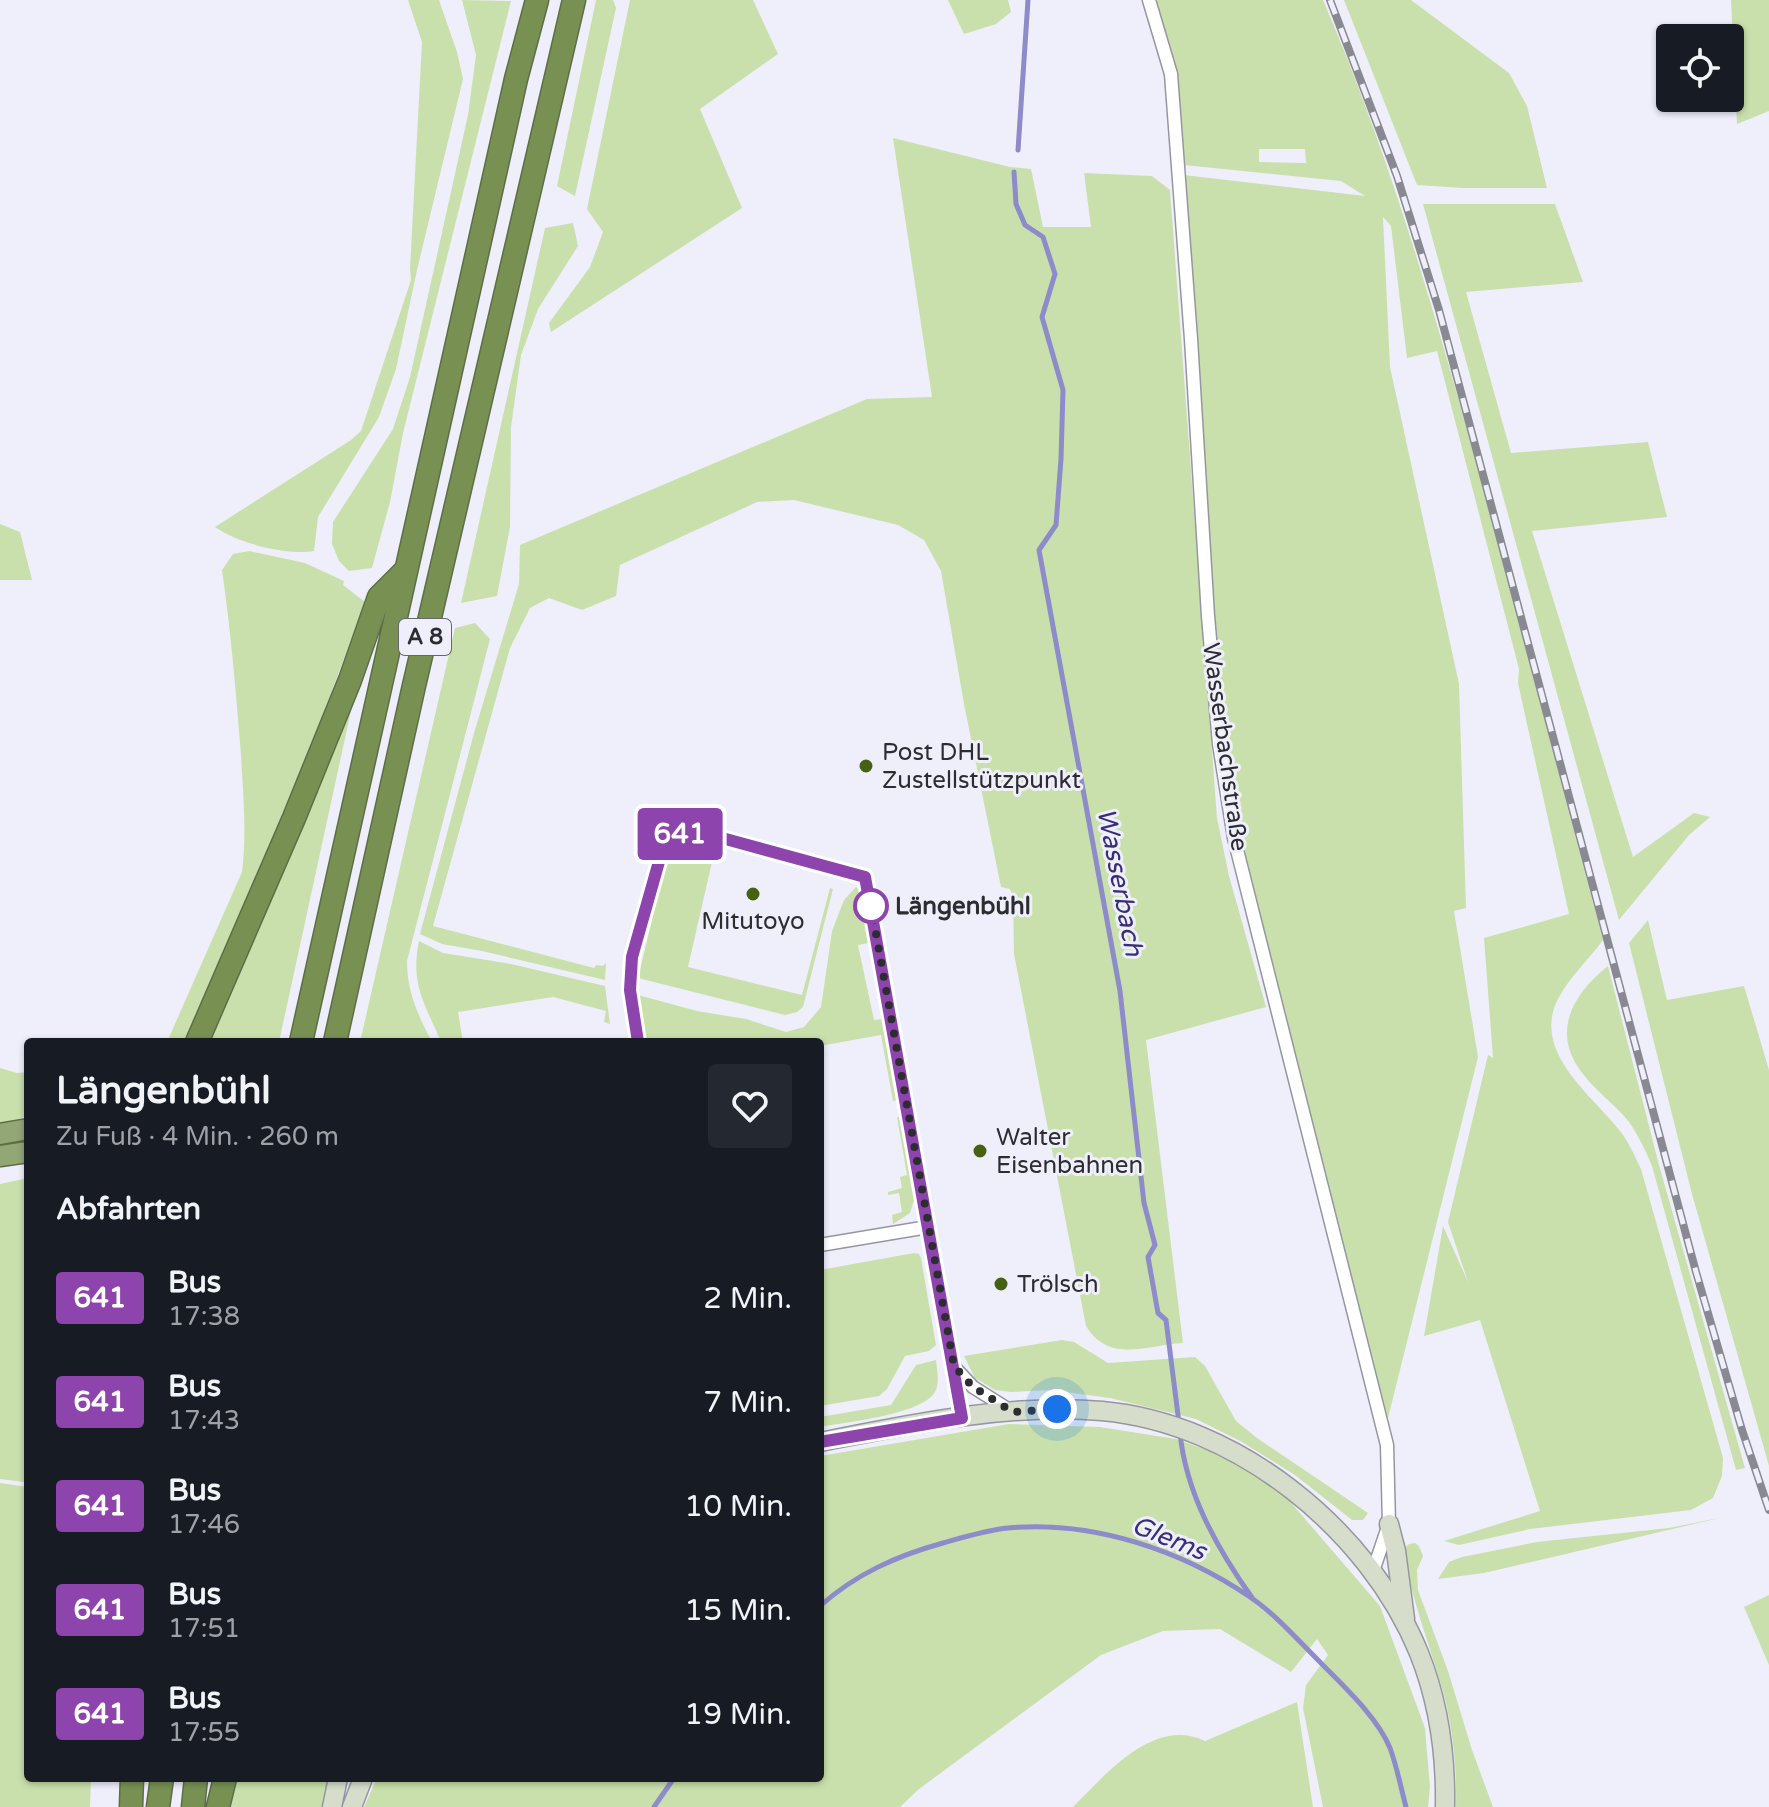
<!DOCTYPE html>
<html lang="de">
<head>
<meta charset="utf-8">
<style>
	body { margin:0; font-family:"Varela Round",sans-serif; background:#242831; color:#f1f3f6; height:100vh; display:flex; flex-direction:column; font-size:30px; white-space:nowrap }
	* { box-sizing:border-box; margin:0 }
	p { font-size:26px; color:#9ea1a6 }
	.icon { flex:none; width:44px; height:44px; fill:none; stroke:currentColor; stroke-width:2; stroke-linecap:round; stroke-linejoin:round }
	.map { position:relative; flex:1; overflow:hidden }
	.drawer { position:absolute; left:24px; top:1038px; width:800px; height:744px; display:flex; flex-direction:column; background:#171b24; border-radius:8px; box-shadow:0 2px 6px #0004 }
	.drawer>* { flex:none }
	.badge { padding:0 16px; border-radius:6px; font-size:28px; line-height:52px }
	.controls { position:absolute; left:1656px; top:24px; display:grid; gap:16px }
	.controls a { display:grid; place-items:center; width:88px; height:88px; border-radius:8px; background:#171b24; box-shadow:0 2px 6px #0004; font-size:40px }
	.you { position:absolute; width:40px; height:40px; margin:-20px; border:6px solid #fff; border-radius:50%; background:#1a73e8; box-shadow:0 0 0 12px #1a73e833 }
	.map>.badge { position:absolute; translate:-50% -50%; box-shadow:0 0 0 4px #fff }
	h2 { padding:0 32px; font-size:30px; line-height:72px }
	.round { display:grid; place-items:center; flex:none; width:84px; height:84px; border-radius:8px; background:#242831 }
	.summary { display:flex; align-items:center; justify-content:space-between; height:136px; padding:0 32px }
	h1 { font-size:38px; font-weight:800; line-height:60px }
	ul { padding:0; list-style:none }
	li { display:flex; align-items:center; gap:24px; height:104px; padding:0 32px }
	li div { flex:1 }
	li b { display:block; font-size:30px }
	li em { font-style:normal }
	li .badge { min-width:88px; font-weight:700; text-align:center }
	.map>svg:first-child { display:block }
	.green { fill:#c9e0ac; fill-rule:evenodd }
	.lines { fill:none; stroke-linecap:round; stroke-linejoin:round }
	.stream { stroke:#8d8bca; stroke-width:5 }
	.minor-casing { stroke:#9696a1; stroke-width:15 }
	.secondary-casing { stroke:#9696a1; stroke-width:21 }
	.trunk-casing { stroke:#5d6e47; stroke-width:23 }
	.motorway-casing { stroke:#5d6e47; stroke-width:25 }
	.minor { stroke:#fff; stroke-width:12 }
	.secondary { stroke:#d6decb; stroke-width:18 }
	.trunk { stroke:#93a776; stroke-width:20 }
	.motorway { stroke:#789153; stroke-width:22 }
	.rail-casing { stroke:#898992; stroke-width:8 }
	.rail { stroke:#efeffb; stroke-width:5; stroke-dasharray:15; stroke-linecap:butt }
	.line-casing { stroke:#fff; stroke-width:18 }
	.line { stroke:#8e44ad; stroke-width:12 }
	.walk { stroke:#2c2c31; stroke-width:8; stroke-dasharray:0 14.4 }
	.poi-dot { fill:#466112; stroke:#efeffb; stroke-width:3 }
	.stop-dot { fill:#fff; stroke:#8e44ad; stroke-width:4 }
	.labels { text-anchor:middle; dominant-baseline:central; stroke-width:6; stroke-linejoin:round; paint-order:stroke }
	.shield { fill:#efeffb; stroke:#66666e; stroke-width:2 }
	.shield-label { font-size:22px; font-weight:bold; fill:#2c2c31 }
	.street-label { font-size:24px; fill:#2c2c31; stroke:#efeffb }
	.poi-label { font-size:24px; fill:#2c2c31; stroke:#efeffb; text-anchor:start }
	.stop-label { font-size:24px; font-weight:bold; fill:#2c2c31; stroke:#efeffb; text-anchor:start }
	.water-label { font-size:26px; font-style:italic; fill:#392e7a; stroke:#efeffb }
</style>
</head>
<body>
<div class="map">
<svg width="1769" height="1807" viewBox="0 0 1769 1807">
	<rect width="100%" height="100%" fill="#efeffb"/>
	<!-- green -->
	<path class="green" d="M408,0H439L457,52L463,79L417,270L396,369L379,417L318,517L314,551C288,556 237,543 215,527L351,440L361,431L411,280L410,269L422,42Z
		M462,0L511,1L403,433L390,502L372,568L349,571L339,561L332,544L333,522L393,429L410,377L468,115L476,55Z
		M596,0H613L616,8L575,196L557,186Z
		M630,0H753L778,54L700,109L742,208L551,332L549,323L590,267L603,232L587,209Z
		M948,0H1008L1011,12L996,24L964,34Z
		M1155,0H1323C1392,160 1439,327 1485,495C1525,643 1563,791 1603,940C1589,959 1569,978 1558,999C1531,1052 1592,1095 1620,1131C1629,1142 1635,1157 1641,1169L1723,1458L1722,1476L1713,1498L1691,1510L1530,1529L1459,1545L1444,1541L1540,1511L1480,1320L1424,1336L1443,1226L1468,1282L1448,1222L1488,1055L1493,1058L1484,938L1569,914L1518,683L1519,669L1437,351L1407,358L1391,226L1383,217L1390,367L1459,684L1466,908L1454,911L1478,1057L1387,1422L1253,891L1226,764L1205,503L1184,175L1365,196L1341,181L1184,165L1177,78ZM1259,149H1305L1306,163L1259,162Z
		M1344,0H1411L1509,73L1527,106L1547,188H1463L1417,185Z
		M1731,0H1769V111L1737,124Z
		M893,138L1010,167L1031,169L1043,227H1091L1084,173L1152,176L1170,190L1217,818L1229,876L1266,1007L1146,1040L1183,1343C1147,1345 1109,1364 1086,1326L1014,954L1013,897L1010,889L1001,887L964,704L941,571L924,540L898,525L794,500L757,502L620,565L616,596L582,610L549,598L530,608L510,648L433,926L594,968L596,965L603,966L606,963L605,980L482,951L442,944L420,934L474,733L519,584L520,545L867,399L932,397Z
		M1423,204H1555L1583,282L1466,292L1511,453L1648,442L1667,517L1532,531L1633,857L1694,813L1710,817L1689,835L1619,920Z
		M573,223L578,246L538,309L521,355L511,427L510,527L497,596L461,603L545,228Z
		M0,524L20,532L32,580H0Z
		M249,551L305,563L344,581L343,585L365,602L314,739L186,1042H167L242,872C247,833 243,794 241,755C236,693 231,632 222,570L233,554Z
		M475,623L490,639L407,961C407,992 418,1015 432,1042H360L455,628Z
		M354,697L279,1042H210Z
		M692,844L715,849L688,967L802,995L830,888L833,889L803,1007L797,1012L785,1015L638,978L667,858L675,850Z
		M856,887L860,891L869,943L858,945L874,1020L884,1019L898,1100L893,1101L881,1035L820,1046V1042H647L638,995L697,1011L746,1019L786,1032L804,1027L821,1007L832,931L844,900Z
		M1648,920L1667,1000L1744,986L1769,1070V1466L1692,1194L1629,943Z
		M419,941L443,953L511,964L605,986L610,1024L604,1022L606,1011L553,997L458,1012L463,1042H441C425,1003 410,986 419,941Z
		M1608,966L1659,1165L1745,1468L1736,1470L1652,1166C1646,1151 1638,1135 1629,1122C1614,1103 1591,1088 1578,1067C1552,1028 1576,991 1608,966Z
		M0,1068L17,1073L28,1072V1116L0,1124Z
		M897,1117H901L915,1197L910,1213L893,1224L892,1215L902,1212L899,1193L888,1195V1192L902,1188L900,1177L907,1175Z
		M28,1178L24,1482L0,1479V1184Z
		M914,1253L919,1254L921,1258L936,1345L929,1351L905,1356L887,1389L879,1396L820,1406V1270Z
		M1062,1340L1074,1342L1108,1363L1195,1357L1205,1366L1236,1421L1257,1438L1368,1513L1363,1520H1352L1295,1475L1242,1442L1196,1419L1110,1398L1050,1390L1011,1392L995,1390L975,1378L964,1356Z
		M936,1360C937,1370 940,1383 935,1392C921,1415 846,1422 820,1427V1417L891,1405L916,1365Z
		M1009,1424L1100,1427L1176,1439L1221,1455L1281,1491L1380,1606L1425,1728L1430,1787L1428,1807H1323L1303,1708L1306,1685L1328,1655L1317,1639L1291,1672L1220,1629L1163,1631L1101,1655L919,1789L900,1807H364L377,1778H820V1456Z
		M0,1483L28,1487V1778H91L90,1807H0Z
		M1724,1517L1484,1573L1438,1579L1449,1562L1462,1557L1537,1542L1669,1528Z
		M1415,1543L1419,1546L1423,1556L1417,1570L1418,1590L1448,1671L1472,1750L1493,1807H1456C1457,1768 1453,1729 1443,1691C1429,1643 1411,1598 1403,1549L1409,1544Z
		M1769,1595V1665L1744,1607Z
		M1297,1702L1313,1807H1073C1105,1775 1154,1716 1205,1741Z
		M237,1778H333L328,1807H230Z"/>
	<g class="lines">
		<!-- stream -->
		<path class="stream" d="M1018,150L1028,0
			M1014,172L1016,204L1025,225L1043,237L1055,274L1042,317L1063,390L1061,459L1056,525L1039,550L1120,991L1144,1203L1155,1245L1148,1257L1158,1313L1166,1320L1179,1423
			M1180,1433C1186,1494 1218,1550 1253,1599
			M820,1606C856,1574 896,1556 943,1543C964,1537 987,1530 1008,1528C1092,1520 1181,1550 1250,1597C1274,1613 1296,1638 1317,1659C1341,1684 1377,1716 1390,1748C1397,1767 1401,1788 1406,1807
			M654,1807L674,1778"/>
		<defs>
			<path id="minor" d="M1149,0L1171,74L1191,339L1208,616L1219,744L1234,838L1387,1445L1389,1524L1372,1574
				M638,1042L630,990L632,957L662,851L676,835L700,832L865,877L962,1418
				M820,1245L928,1227
				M956,1369L973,1387L1011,1411"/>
			<path id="secondary" d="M820,1442C911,1424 1009,1403 1102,1411C1237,1423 1368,1529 1419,1653C1439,1703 1446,1753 1445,1807
				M1389,1524L1396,1551L1405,1619
				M332,1807L338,1778
				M352,1807L363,1778"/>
			<path id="trunk" d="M0,1134L28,1129
				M0,1156L28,1152"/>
			<path id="motorway" d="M197,1042L294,818L350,680L379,597L406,570
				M301,1042L516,79L537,0
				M335,1042L413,690L574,0
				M131,1807L132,1778
				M158,1807L162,1778
				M193,1807L196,1778
				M218,1807L225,1778"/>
		</defs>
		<!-- minor casing -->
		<use href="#minor" class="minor-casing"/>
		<!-- secondary casing -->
		<use href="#secondary" class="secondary-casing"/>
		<!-- trunk casing -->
		<use href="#trunk" class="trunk-casing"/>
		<!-- motorway casing -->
		<use href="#motorway" class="motorway-casing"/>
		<!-- minor -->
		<use href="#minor" class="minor"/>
		<!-- secondary -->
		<use href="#secondary" class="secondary"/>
		<!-- trunk -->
		<use href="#trunk" class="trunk"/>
		<!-- motorway -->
		<use href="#motorway" class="motorway"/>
		<defs>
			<path id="rail" d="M1330,0L1397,176L1439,310L1696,1272L1742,1430L1769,1510"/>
		</defs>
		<!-- rail casing -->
		<use href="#rail" class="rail-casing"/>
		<!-- rail -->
		<use href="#rail" class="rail"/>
	</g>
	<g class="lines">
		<defs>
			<path id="line" d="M638,1042L630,990L632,957L662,851L676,835L700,832L865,877L962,1418L820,1442"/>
		</defs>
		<!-- line casing -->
		<use href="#line" class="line-casing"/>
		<!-- line -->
		<use href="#line" class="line"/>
		<!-- walk -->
		<path class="walk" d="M871,906L954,1366L973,1387L1013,1412L1057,1409"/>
	</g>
	<!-- markers -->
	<g class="poi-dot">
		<circle cx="866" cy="766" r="8"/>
		<circle cx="753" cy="894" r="8"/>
		<circle cx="980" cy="1151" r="8"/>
		<circle cx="1001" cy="1284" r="8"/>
	</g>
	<circle class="stop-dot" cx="871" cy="906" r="16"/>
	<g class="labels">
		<!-- shield labels -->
		<rect class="shield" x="399" y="619" width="52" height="36" rx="6"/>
		<g class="shield-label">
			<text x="425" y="637">A 8</text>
		</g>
		<!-- street labels -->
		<g class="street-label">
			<text transform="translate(1225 747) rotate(82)">Wasserbachstraße</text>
		</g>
		<!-- poi labels -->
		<g class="poi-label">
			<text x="882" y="752">Post DHL<tspan x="882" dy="28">Zustellstützpunkt</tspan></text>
			<text x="753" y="921" text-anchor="middle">Mitutoyo</text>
			<text x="996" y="1137">Walter<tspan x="996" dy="28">Eisenbahnen</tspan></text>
			<text x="1017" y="1284">Trölsch</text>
		</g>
		<!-- stop labels -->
		<g class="stop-label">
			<text x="895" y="906">Längenbühl</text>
		</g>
		<!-- water labels -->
		<g class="water-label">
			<text transform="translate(1120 882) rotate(79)">Wasserbach</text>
			<text transform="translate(1169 1538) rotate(22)">Glems</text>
		</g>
	</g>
</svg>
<div class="controls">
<a><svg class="icon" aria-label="locate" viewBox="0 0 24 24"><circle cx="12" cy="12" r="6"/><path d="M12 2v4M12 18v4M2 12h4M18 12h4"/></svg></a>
</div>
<div class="you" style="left:1057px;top:1409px"></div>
<b class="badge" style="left:680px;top:834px;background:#8e44ad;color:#fff">641</b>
<section class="drawer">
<div class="summary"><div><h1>Längenbühl</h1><p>Zu Fuß · 4 Min. · 260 m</p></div><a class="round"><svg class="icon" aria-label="heart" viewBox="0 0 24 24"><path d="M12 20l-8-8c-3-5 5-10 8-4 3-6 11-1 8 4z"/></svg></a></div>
<h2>Abfahrten</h2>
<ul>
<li><span class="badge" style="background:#8e44ad;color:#fff">641</span><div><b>Bus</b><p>17:38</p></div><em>2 Min.</em></li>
<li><span class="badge" style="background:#8e44ad;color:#fff">641</span><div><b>Bus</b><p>17:43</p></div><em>7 Min.</em></li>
<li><span class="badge" style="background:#8e44ad;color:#fff">641</span><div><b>Bus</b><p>17:46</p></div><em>10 Min.</em></li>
<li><span class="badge" style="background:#8e44ad;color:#fff">641</span><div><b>Bus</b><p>17:51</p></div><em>15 Min.</em></li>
<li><span class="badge" style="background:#8e44ad;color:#fff">641</span><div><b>Bus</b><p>17:55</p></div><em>19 Min.</em></li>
</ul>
</section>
</div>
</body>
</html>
